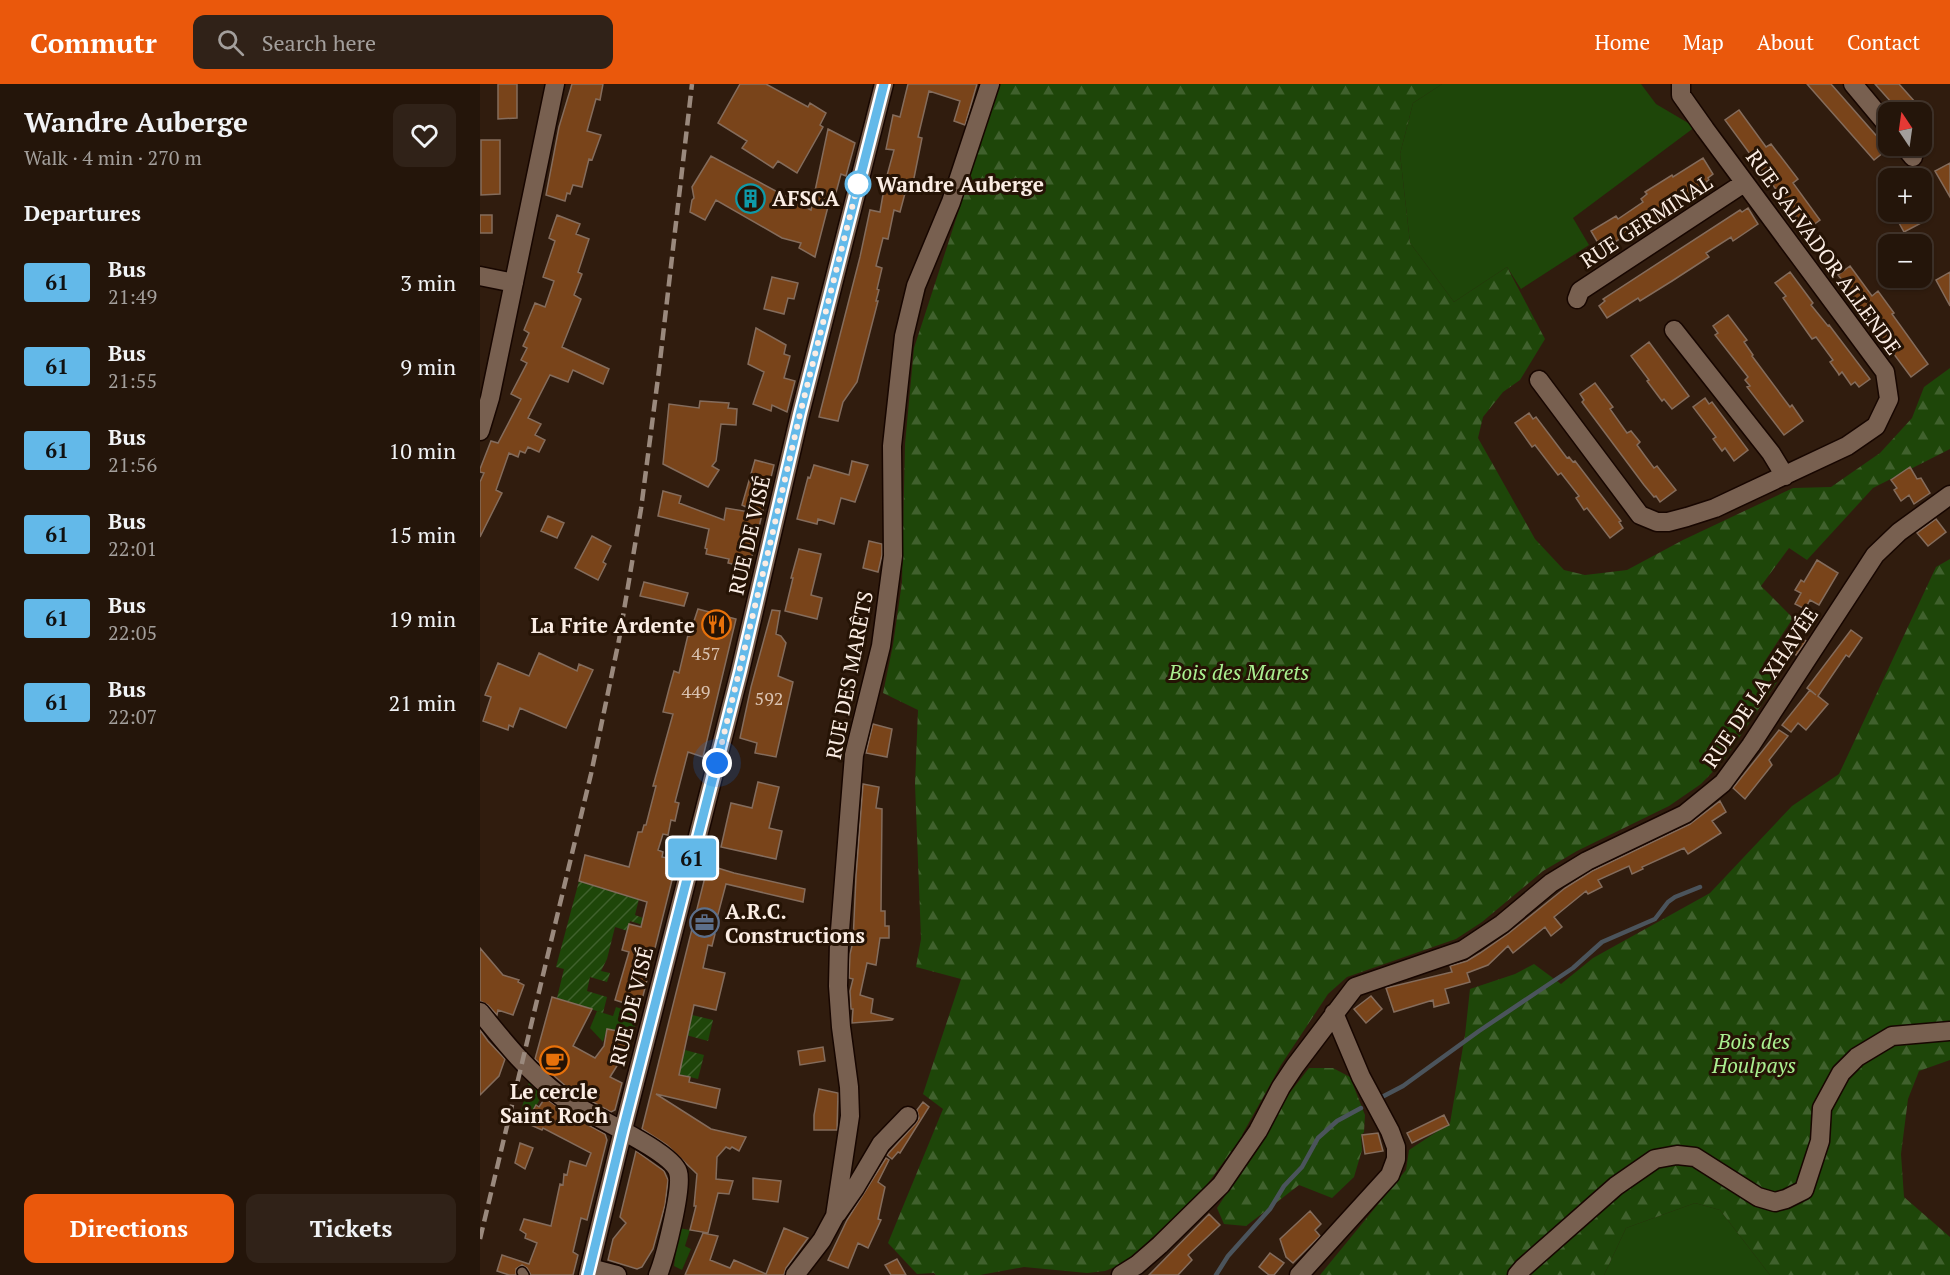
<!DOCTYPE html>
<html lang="en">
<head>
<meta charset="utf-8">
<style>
	body { margin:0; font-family:"PT Serif",serif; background:#302218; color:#f1f3f6; height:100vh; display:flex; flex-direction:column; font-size:22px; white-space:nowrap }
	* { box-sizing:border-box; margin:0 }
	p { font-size:20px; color:#a39f9c }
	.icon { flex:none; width:33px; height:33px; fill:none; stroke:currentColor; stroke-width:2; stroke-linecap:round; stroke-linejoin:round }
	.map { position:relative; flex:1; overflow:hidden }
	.drawer { display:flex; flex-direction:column; background:#24150a; width:480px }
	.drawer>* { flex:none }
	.badge { padding:0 12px; border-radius:4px; font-size:21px; line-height:39px }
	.needle { width:39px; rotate:347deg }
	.controls { position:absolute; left:1398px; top:18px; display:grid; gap:12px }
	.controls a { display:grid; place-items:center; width:54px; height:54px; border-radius:12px; background:#24150a; box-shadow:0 2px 4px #0004,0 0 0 2px #41342b; font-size:30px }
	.you { position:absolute; width:30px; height:30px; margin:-15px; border:4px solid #fff; border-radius:50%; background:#1a73e8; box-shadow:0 0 0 9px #1a73e833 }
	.map>.badge { position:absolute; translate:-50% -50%; box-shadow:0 0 0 3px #fff }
	h2 { padding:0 24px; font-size:22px; line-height:54px }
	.round { display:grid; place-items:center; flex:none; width:63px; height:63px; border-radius:12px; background:#302218 }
	.head { display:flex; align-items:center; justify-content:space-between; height:102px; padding:0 24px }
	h1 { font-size:28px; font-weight:600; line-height:45px }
	.button { display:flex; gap:12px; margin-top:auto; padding:12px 24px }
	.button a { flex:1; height:69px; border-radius:12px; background:#ea580c; color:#fff; font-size:24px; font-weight:600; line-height:69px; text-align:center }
	.button a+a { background:#302218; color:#f1f3f6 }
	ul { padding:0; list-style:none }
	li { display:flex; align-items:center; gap:18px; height:84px; padding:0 24px }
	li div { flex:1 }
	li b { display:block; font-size:22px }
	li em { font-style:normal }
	li .badge { min-width:66px; font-weight:700; text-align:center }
	header { display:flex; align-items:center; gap:36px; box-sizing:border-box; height:84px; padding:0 30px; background:#ea580c; color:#fff }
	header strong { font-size:28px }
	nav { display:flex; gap:33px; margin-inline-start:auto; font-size:21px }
	.search { width:420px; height:54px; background:#302218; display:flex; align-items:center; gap:15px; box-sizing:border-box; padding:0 21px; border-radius:12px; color:#a39f9c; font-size:22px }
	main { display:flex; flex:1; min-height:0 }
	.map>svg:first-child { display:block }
	.grass { fill:#1e4609 }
	.forest { fill:url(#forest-firs) }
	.garden { fill:url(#garden-furrows) }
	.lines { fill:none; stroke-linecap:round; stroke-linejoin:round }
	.stream { stroke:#4b545c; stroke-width:4.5 }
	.building { fill:#79441a; stroke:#846c5c; stroke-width:1.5 }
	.lane-casing { stroke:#170600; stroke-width:12 }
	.street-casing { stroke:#170600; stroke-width:21 }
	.secondary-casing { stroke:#170600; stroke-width:21 }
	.lane { stroke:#786050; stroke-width:9 }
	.street { stroke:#786050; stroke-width:18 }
	.secondary { stroke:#786050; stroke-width:18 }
	.rail { stroke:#9a897d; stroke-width:4.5; stroke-dasharray:12 6; stroke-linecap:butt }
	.line-casing { stroke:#fff; stroke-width:14 }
	.line { stroke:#63b9e9; stroke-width:9 }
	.walk { stroke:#fbede4; stroke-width:6; stroke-dasharray:0 10.8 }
	.stop-dot { fill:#fff; stroke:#63b9e9; stroke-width:3 }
	.labels { text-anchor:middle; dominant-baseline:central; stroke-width:6; stroke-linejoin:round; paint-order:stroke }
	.number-label { font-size:18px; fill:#dac3b2 }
	.stop-label { font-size:21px; font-weight:bold; fill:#fbede4; stroke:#251305; text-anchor:start }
	.poi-label { font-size:21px; font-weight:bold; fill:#fbede4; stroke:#251305; text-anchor:start }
	.street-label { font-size:21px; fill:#fbede4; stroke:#251305 }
	.park-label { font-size:21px; font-style:italic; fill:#aaf090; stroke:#251305 }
</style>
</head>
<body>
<header>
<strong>Commutr</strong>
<div class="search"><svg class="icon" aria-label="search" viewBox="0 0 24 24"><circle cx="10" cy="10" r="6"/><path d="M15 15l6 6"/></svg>Search here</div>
<nav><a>Home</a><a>Map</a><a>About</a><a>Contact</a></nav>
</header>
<main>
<section class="drawer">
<div class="head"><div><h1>Wandre Auberge</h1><p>Walk · 4 min · 270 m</p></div><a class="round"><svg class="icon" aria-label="heart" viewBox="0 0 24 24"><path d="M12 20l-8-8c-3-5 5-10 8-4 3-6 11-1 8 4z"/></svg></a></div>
<h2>Departures</h2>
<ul>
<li><span class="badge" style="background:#63b9e9;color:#111">61</span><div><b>Bus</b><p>21:49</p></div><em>3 min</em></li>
<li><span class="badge" style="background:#63b9e9;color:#111">61</span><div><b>Bus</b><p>21:55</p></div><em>9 min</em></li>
<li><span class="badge" style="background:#63b9e9;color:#111">61</span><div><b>Bus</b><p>21:56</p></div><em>10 min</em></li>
<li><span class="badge" style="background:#63b9e9;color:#111">61</span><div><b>Bus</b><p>22:01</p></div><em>15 min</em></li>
<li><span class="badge" style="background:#63b9e9;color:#111">61</span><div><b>Bus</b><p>22:05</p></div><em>19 min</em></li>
<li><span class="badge" style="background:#63b9e9;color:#111">61</span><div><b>Bus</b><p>22:07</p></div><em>21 min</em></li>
</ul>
<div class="button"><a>Directions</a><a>Tickets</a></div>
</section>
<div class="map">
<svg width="1470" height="1191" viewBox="0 0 1470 1191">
	<defs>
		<pattern id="forest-firs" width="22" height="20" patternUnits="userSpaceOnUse" patternTransform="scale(1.5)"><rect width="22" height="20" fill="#1e4609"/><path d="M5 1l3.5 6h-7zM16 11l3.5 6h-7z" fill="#40612d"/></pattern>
		<pattern id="garden-furrows" width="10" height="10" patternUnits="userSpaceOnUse" patternTransform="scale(1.5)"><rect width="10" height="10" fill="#1e4609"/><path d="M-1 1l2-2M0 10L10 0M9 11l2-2" fill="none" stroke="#40612d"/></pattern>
	</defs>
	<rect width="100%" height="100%" fill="#301c0e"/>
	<!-- grass -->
	<path class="grass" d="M962,0H1161L1176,20L1215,43L1093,134L1109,161L1041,205L1027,183L974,218L930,159L920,70L933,19Z
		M136,923L158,930L153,950L127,945L123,958L110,944L117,927L133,932Z
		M49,998L63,1010L47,1038L39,1034Z
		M1215,1119L1240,1126L1290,1191H1124L1146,1144Z
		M199,1144L210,1146L205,1162L211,1165L202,1186L194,1182Z"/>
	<!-- forest -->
	<path class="forest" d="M520,0H962L933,19L920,70L930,159L974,218L1027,183L1065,255L1040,296L1023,308L1003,333L998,354L1055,455L1084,486L1105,491L1147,486L1203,456L1313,404L1351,403L1400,369L1432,334L1444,303L1470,284V365L1393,404L1327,476L1309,464L1281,502L1313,534L1283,580L1297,598L1244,676L1221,700L1189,722L1097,767L1063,787L1002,838L976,855L867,893L848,910L801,981L762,1051L779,1060L808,1011L829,984H853L870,993L885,1031L884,1048L881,1052L882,1066L874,1093L852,1114L819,1101L766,1142L744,1140L737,1124L776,1065L759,1057L723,1106L655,1170L638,1182L625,1187L607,1189L544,1183L500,1191H456L454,1189L437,1190L408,1159L463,1025L443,1010L481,895L436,883L441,855L435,700L438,626L403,609L413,561L422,498L425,360L434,264Z
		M1470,475V976L1439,987L1428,1015L1421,1070L1424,1113L1470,1153V1191H1290L1240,1126L1215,1119L1146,1144L1124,1191H840L926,1086L929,1066L970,1039L985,951L990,905L1035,890L1054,880L1081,900L1113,874L1230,809L1312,722L1359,690L1456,483Z"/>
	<!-- garden -->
	<path class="garden" d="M99,797L159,815L155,831L163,834L166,842L150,837L148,847L135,843L127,875L121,887L130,889L127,898L110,893L107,907L127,913L123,929L77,914L84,885L76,883Z
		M212,931L233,936L228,957L206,951Z
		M205,966L224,971L218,995L177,985L179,975L201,980Z"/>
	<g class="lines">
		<!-- stream -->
		<path class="stream" d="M900,1014L923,1002L999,947L1093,884L1122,858L1175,835L1188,818L1195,813L1220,803
			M736,1191L748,1172L790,1125L804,1102L822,1083L838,1054L857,1037L881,1024"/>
	</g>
	<!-- building -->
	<path class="building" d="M18,0H37V34L18,35Z
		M92,0H123L120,16L116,15L107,47L121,51L112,76L109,75L102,103L93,101L90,110L87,109L85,117L66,111L79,43Z
		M260,0H286L328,23L330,19L346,29L340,41L343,43L317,89L298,77L293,84L262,64L267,57L238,39Z
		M428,0H497L485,41L474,37L480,17L449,7L438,53L442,54L433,99L428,98L420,128L414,126L408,155L403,154L396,182L402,184L397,205L399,206L396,217H398L377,298L363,318L358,337L339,333L380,173L390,126L400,128L405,99L414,66L406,65L413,31L420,33Z
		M1327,0H1351L1408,65L1394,76Z
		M1395,0H1419L1444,28H1420Z
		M1259,26L1286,63L1291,60L1318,95L1313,99L1340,136L1326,146L1245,36Z
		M348,45L375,59L366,92L361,90L354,116L350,115L335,173L319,164L321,159L302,154L236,116L225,136L210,128L212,116L214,114L212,103L231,72L331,126Z
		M1,56H20V110L1,111Z
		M1223,74L1233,90L1228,94L1229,96L1129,162L1127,159L1121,164L1111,147L1136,132L1138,135L1163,118L1161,115L1167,110L1165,108L1192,91L1193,93Z
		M1470,79V113L1455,87Z
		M1268,124L1278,140L1253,157L1251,153L1226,169L1229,173L1192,197L1160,217L1158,214L1127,234L1119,222L1125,217L1123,215L1260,126L1262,128Z
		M1413,128H1442L1447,136L1424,148Z
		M0,131H12V149H0Z
		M77,131L100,140L96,150L109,155L98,188L102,190L94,211L101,215L82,263L129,285L123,300L93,286L88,298L70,291L48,334L61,340L55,351L65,356L59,368L48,363L45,369L40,367L38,373L29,369L16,406L22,409L0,453V398L4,389L0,388V385L11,357L18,359L41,315L31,310L47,279L41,276L47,264L43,262L49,249L44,246L55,219L65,223L74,197L63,193L75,157L69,154Z
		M1370,182L1392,212L1398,207L1414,229L1412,230L1448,280L1431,293L1360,198L1362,196L1358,191Z
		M1310,188L1333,219L1331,221L1348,242L1349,241L1390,295L1379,303L1375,298L1371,301L1362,288L1359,291L1358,289L1350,278L1353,276L1336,253L1332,255L1303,214L1306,212L1295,199Z
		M1470,188V222L1456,196Z
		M292,193L318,199L314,215L308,214L304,230L284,225Z
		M1248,231L1267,256L1264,258L1273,271L1272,272L1310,323L1312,321L1323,337L1304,351L1267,303L1270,302L1265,296L1268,293L1235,251L1238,249L1233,242Z
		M276,244L306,261L304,270L310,272L304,294L315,297L307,328L292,321L291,327L273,320L284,288L268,280Z
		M1169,258L1209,312L1192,325L1184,315L1182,317L1167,297L1169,296L1151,272Z
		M1115,299L1133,323L1130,325L1147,349L1151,347L1160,358L1157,361L1165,372L1174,384L1177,382L1196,406L1180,418L1176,412L1174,413L1164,401L1102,318L1104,316L1100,310Z
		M1225,314L1229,320L1232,318L1268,366L1254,377L1245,364L1242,367L1233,355L1236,353L1213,323Z
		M220,317L249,319L248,324L257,325L256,341L241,340L236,377L232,382L239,386L228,403L183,380L189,320L219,324Z
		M1049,329L1053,335L1056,333L1087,374L1089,373L1093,378L1095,377L1141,437L1139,438L1143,444L1130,454L1107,424L1104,426L1096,414L1099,412L1081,389L1078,391L1055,361L1052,363L1035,339Z
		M275,376L294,381L269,484L248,479L249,475L226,470L227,465L225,464L229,445L178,432L183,407L201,412L199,419L244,436L246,424L269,428L270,425L262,421Z
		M372,377L388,381L375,418L361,414L354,440L338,435L337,440L317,435L328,393L330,394L334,381L369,391Z
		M1430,383L1437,395L1441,394L1450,409L1434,420L1429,411L1421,417L1414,406L1417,404L1411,396Z
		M68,432L84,439L77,454L61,447Z
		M1456,435L1466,448L1448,462L1437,449Z
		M112,452L131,462L123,478L126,480L118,496L95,484Z
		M389,457L402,460V471L398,488L383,484Z
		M319,465L341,470L331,511L342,514L337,535L305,527L313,494H311Z
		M1337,476L1358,489L1339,521L1330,516L1325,525L1315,520L1321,509L1315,506L1321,496L1324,498Z
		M164,498L208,509L204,522L160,512Z
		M218,525L256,535L223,673L208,668L195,718L199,719L195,737L191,736L188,751L183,750L178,766L183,768L182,773L197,776L160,924L135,916L149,868L142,866L149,840L161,843L167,818L99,797L105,771L149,783L158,748H162L164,741H166L176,702H173L193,630L183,628L189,605L194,587L199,589L208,551L209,552Z
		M292,526L300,527L296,550L301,552L306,559L298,592L313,598L296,673L275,669L277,659L260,654L271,603Z
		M1371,546L1382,554L1369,573L1366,571L1338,612L1348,620L1326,646L1318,639L1311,648L1302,641L1330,606L1336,611L1327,604Z
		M1313,549L1326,557L1316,571L1304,563Z
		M59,569L97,587L99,580L113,586L86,644L40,624L33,643L29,641L28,646L3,637L11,613L5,611L18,579L49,592Z
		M393,640L412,645L407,673L386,669Z
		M1299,646L1308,652L1289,676L1292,681L1265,715L1253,704Z
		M278,698L299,703L289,744L302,747L296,775L241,763L251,719L272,724Z
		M383,700L399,703L396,724L402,725L401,827H405V842H409V854H400L396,881L387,879L380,911L393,915L391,929L413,935L412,936L372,939L373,925H371L370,907L373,895L369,894L370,870L373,858L376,792Z
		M1240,717L1246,728L1232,737L1241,749L1208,770L1204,764L1162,783L1163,785L1152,790L1149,782L1118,796L1122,803L1108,810L1106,807L1074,833L1082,843L1071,852L1065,843L1033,869L1028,862L1008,881L987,889L990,898L965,905L969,919L954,923L953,916L914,928L906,904L972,888L970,882L987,877L1000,869L1029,849L1085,804L1112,787L1210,740Z
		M228,781L254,789L325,805L323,818L246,800L233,849L235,850L232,862L228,861L223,884L245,889L236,926L214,921L199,991L210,993L209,998L240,1005L236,1024L176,1010L231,1045L266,1053L259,1067L252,1063L250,1065L246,1063L237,1073L236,1095L253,1097L249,1110L238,1109L228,1149L210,1146L216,1122H214L217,1090L187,1061L162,1045Z
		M0,864L23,891L39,896L38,898L44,901L33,931L18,926L17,931L8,921L0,917Z
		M891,912L902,925L886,939L874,925Z
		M72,913L112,925L93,962L115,974L124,962L127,945L153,950L148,970L145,969L130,993L142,999L135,1026L131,1028L89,1005L55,975Z
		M0,946L8,957L25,975L19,992L0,1011Z
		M343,963L345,977L320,981L318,967Z
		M339,1005L358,1009L357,1046H334V1031Z
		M65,1014L88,1030L125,1050L127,1056L107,1136L101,1134L93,1168L98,1171L93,1191H51L47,1184L42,1181L36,1185V1191H29L17,1187L22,1171L49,1180L57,1159L45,1154L46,1150L40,1146L44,1135L71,1142L80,1100L83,1101L84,1090L87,1091L90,1077L106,1082L111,1069L63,1044L62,1046L46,1039L56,1021L59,1023Z
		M443,1018L449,1023L420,1069L418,1068L412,1075L407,1071L436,1039L439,1034L437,1026Z
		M964,1031L969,1041L932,1059L927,1049Z
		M898,1049L903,1067L885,1070L882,1051Z
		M40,1059L53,1064L45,1085L35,1079Z
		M156,1067L184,1087L188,1096L185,1121L173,1165L162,1183L157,1185L128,1176L133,1155L146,1139L140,1133Z
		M406,1074L409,1076L398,1098L405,1103L398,1135L401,1136L388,1164L378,1159L368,1184L348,1176L367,1136Z
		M273,1094L301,1097L298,1118L273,1115Z
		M830,1127L841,1140L835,1146L840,1152L813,1179L806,1173L800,1155Z
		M729,1130L740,1141L708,1171L712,1176L698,1191H669Z
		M304,1144L328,1154L306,1184L304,1191H205L223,1149L238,1152L230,1176L250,1184L254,1176L286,1190Z
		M790,1169L804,1179L794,1191H789L779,1183Z
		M417,1175L426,1191H411L405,1181Z"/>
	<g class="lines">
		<defs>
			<path id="lane" d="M42,1188L44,1191"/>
			<path id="street" d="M1373,0L1408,42
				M1424,62L1433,73
				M0,192L34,199
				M1097,215L1100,207L1264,99
				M1194,246L1291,369L1305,392
				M1059,296L1160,431L1177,438H1188L1207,433L1235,424L1367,362L1396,342L1409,315L1405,288L1225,45L1201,11V0
				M0,347L10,314L75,0
				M0,928C25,959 50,990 83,1014C104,1029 191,1066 198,1088C203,1103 185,1174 178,1191
				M357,1130L375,1104L401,1060L428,1032
				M110,1184L137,1191
				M315,1191L342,1156L355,1132L370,1032L369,1003L361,943L358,902L359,859L374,671L401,562L413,472L412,362L424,252L436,202L471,118L510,0
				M641,1191L657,1181L680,1161L741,1101L778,1047L801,1003L815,982L875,903L983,866L1022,840L1071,799L1107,777L1205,730L1243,699L1271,661L1395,471L1419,448L1470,411
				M819,1191L910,1091L916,1075V1063L910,1047L881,993L854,929"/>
			<path id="secondary" d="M108,1191L143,1046L260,587L320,330L404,0
				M1037,1191L1043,1184L1136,1102L1175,1075L1197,1071L1215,1073L1278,1113L1295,1118L1306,1115L1324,1106L1340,1057L1342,1024L1361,989L1377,973L1412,952L1470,947"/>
		</defs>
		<!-- lane casing -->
		<use href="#lane" class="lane-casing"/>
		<!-- street casing -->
		<use href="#street" class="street-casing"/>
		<!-- secondary casing -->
		<use href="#secondary" class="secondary-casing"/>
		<!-- lane -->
		<use href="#lane" class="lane"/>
		<!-- street -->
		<use href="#street" class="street"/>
		<!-- secondary -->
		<use href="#secondary" class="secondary"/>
		<!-- rail -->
		<path class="rail" d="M0,1155L111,690L139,556L161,425L179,286L212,0"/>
	</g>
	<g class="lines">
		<defs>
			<path id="line" d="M108,1191L143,1046L260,587L320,330L404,0"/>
		</defs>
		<!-- line casing -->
		<use href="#line" class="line-casing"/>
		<!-- line -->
		<use href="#line" class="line"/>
		<!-- walk -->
		<path class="walk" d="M237,679L291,456L320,330L378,100"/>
	</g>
	<!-- icons -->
	<defs>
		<symbol id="building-ring" viewBox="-11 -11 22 22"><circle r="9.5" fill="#251305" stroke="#0f9aa8" stroke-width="1.5"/><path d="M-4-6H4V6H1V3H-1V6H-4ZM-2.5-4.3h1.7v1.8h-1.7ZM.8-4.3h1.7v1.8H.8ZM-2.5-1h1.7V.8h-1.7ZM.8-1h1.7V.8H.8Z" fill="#0f9aa8"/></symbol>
		<symbol id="restaurant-ring" viewBox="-11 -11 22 22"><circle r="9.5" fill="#251305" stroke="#e8710a" stroke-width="1.5"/><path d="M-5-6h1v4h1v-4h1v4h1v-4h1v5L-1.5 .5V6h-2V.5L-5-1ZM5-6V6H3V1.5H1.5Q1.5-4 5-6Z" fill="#e8710a"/></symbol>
		<symbol id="office-ring" viewBox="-11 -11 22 22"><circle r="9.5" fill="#251305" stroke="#5c6f8a" stroke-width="1.5"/><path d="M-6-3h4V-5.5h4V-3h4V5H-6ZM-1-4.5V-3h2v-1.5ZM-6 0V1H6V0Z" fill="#5c6f8a"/></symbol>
		<symbol id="cafe-ring" viewBox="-11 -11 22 22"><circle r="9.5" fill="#251305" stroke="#e8710a" stroke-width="1.5"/><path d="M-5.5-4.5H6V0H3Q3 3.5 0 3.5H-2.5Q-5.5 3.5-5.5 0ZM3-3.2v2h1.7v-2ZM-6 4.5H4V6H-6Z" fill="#e8710a"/></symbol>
	</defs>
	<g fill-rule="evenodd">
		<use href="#building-ring" x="254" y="98" width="33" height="33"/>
		<use href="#restaurant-ring" x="220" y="524" width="33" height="33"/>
		<use href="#office-ring" x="208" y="822" width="33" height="33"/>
		<use href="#cafe-ring" x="58" y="960" width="33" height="33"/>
	</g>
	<!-- markers -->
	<circle class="stop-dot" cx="378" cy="100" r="12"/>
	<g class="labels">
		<!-- number labels -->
		<g class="number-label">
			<text x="226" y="569">457</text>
			<text x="216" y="607">449</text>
			<text x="289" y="614">592</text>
		</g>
		<!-- stop labels -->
		<g class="stop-label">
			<text x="396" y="100">Wandre Auberge</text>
		</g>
		<!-- poi labels -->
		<g class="poi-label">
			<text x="292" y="114">AFSCA</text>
			<text x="215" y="541" text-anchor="end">La Frite Ardente</text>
			<text x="245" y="827">A.R.C.<tspan x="245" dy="24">Constructions</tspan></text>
			<text x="74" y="1007" text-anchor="middle">Le cercle<tspan x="74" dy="24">Saint Roch</tspan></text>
		</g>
		<!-- street labels -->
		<g class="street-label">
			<text transform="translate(1166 137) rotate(-33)">RUE GERMINAL</text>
			<text transform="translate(1344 168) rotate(54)">RUE SALVADOR ALLENDE</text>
			<text transform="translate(269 451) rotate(-77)">RUE DE VISÉ</text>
			<text transform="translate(369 591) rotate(-79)">RUE DES MARÊTS</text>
			<text transform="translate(1280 603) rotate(-56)">RUE DE LA XHAVÉE</text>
			<text transform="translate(151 922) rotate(-76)">RUE DE VISÉ</text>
		</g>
		<!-- park labels -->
		<g class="park-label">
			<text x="759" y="588">Bois des Marets</text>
			<text x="1274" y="957">Bois des<tspan x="1274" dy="24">Houlpays</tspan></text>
		</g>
	</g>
</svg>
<div class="controls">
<a><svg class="needle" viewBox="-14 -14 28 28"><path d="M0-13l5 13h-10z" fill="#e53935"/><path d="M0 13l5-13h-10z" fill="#a39f9c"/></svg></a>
<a>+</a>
<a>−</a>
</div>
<div class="you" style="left:237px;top:679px"></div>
<b class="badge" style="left:212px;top:774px;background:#63b9e9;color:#111">61</b>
</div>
</main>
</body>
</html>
